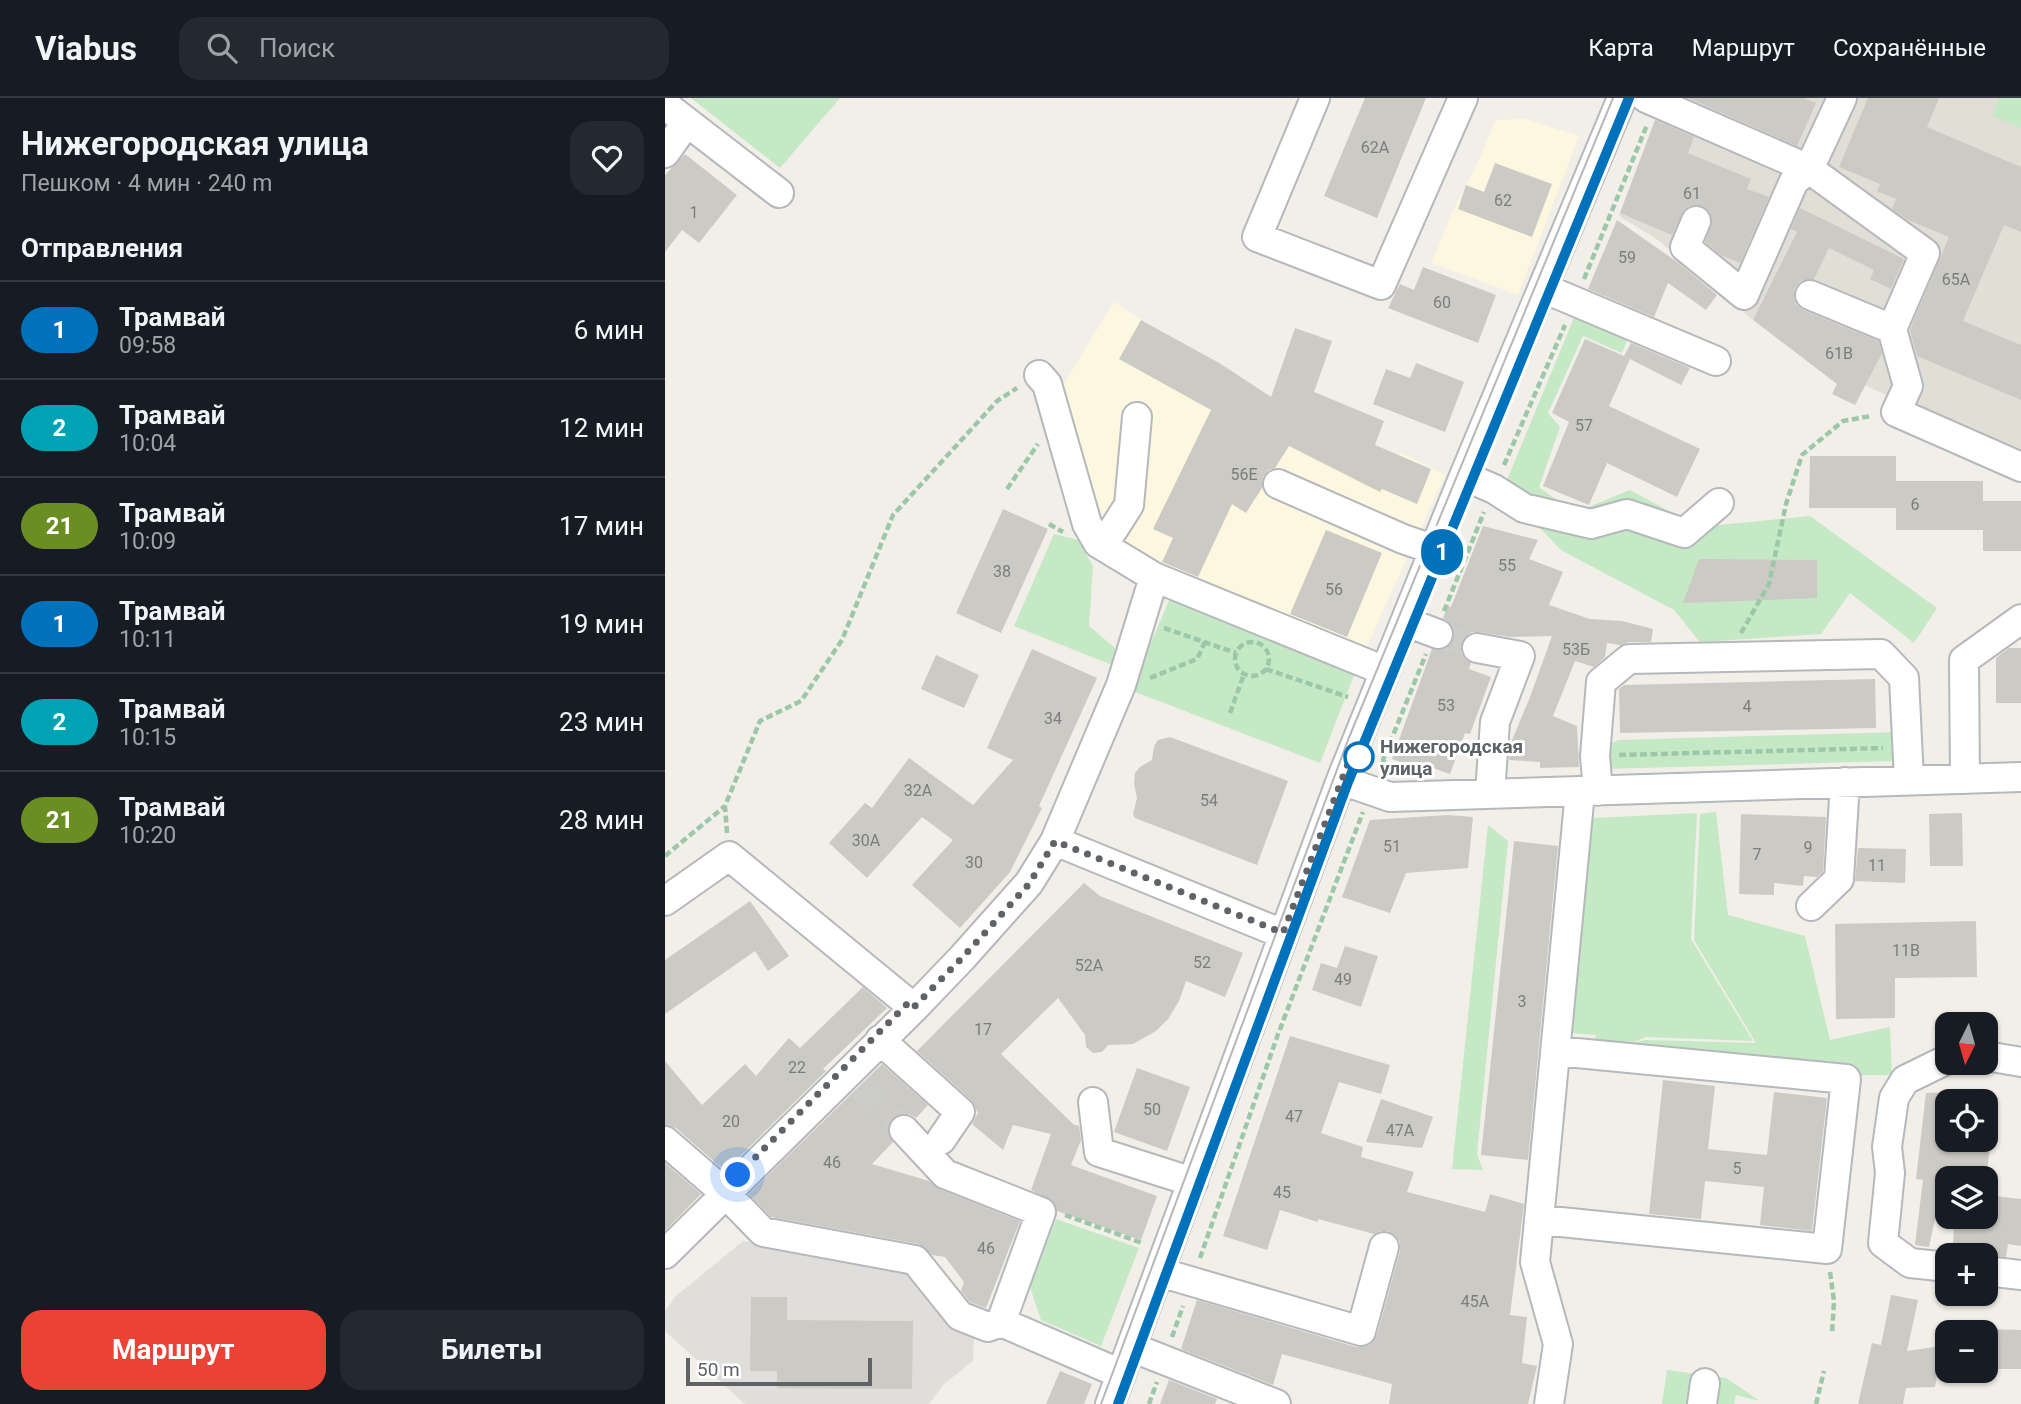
<!DOCTYPE html>
<html lang="ru">
<head>
<meta charset="utf-8">
<style>
	body { margin:0; font-family:Roboto,sans-serif; background:#242831; color:#f1f3f6; height:100vh; display:flex; flex-direction:column; font-size:26px; white-space:nowrap }
	* { box-sizing:border-box; margin:0 }
	p { font-size:23px; color:#9ea1a6 }
	.icon { flex:none; width:38px; height:38px; fill:none; stroke:currentColor; stroke-width:2; stroke-linecap:round; stroke-linejoin:round }
	.map { position:relative; flex:1; overflow:hidden }
	.panel { display:flex; flex-direction:column; background:#171b24; width:665px }
	.panel>* { flex:none }
	.badge { padding:0 14px; border-radius:23px; font-size:24px; line-height:46px }
	.needle { width:46px; rotate:185deg }
	.buttons { position:absolute; left:1270px; top:914px; display:grid; gap:14px }
	.buttons a { display:grid; place-items:center; width:63px; height:63px; border-radius:14px; background:#171b24; box-shadow:0 2px 5px #0004; font-size:35px }
	.scale { position:absolute; left:21px; bottom:18px; width:186px; box-sizing:border-box; padding-left:7px; border:4px solid #5f6368; border-top:0; font-size:19px; line-height:24px; white-space:nowrap; color:#5f6368; -webkit-text-stroke:5px #fff; paint-order:stroke }
	.you { position:absolute; width:35px; height:35px; margin:-18px; border:5px solid #fff; border-radius:50%; background:#1a73e8; box-shadow:0 0 0 10px #1a73e833 }
	.map>.badge { position:absolute; translate:-50% -50%; box-shadow:0 0 0 4px #fff }
	h2 { padding:0 21px; font-size:26px; line-height:63px }
	.round { display:grid; place-items:center; flex:none; width:74px; height:74px; border-radius:21px; background:#242831 }
	.overview { display:flex; align-items:center; justify-content:space-between; height:119px; padding:0 21px }
	h1 { font-size:33px; font-weight:700; line-height:52px }
	.cta { display:flex; gap:14px; margin-top:auto; padding:14px 21px }
	.cta a { flex:1; height:80px; border-radius:21px; background:#ea4335; color:#fff; font-size:28px; font-weight:700; line-height:80px; text-align:center }
	.cta a+a { background:#242831; color:#f1f3f6 }
	ul { padding:0; list-style:none }
	li { display:flex; align-items:center; gap:21px; height:98px; padding:0 21px; border-top:2px solid #363941 }
	li div { flex:1 }
	li b { display:block; font-size:26px }
	li em { font-style:normal }
	li .badge { min-width:77px; font-weight:700; text-align:center }
	header { display:flex; align-items:center; gap:42px; box-sizing:border-box; height:98px; padding:0 35px; background:#171b24; border-bottom:2px solid #363941 }
	header strong { font-size:33px }
	nav { display:flex; gap:38px; margin-inline-start:auto; font-size:24px }
	.search { width:490px; height:63px; background:#242831; display:flex; align-items:center; gap:18px; box-sizing:border-box; padding:0 24px; border-radius:21px; color:#9ea1a6; font-size:26px }
	main { display:flex; flex:1; min-height:0 }
	.map>svg:first-child { display:block }
	.commercial { fill:#fef7e0 }
	.industrial { fill:#e0deda }
	.education { fill:#e1ded6 }
	.green { fill:#c5e8c5 }
	.building { fill:#cccac5 }
	.lines { fill:none; stroke-linecap:round; stroke-linejoin:round }
	.minor-tunnel { stroke:#ccccc8; stroke-width:28; stroke-dasharray:28 14; stroke-linecap:butt }
	.minor-casing { stroke:#b5b8bc; stroke-width:32 }
	.path { stroke:#9cc7a9; stroke-width:4.5; stroke-dasharray:7 3.5; stroke-linecap:butt }
	.minor { stroke:#fff; stroke-width:28 }
	.tram { stroke:#b6b7b8; stroke-width:2 }
	.line-casing { stroke:#fff; stroke-width:16 }
	.line { stroke:#0072bc; stroke-width:10 }
	.walk { stroke:#5f6368; stroke-width:7; stroke-dasharray:0 12.6 }
	.stop-dot { fill:#fff; stroke:#0072bc; stroke-width:3.5 }
	.labels { text-anchor:middle; dominant-baseline:central; stroke-width:6; stroke-linejoin:round; paint-order:stroke }
	.number-label { font-size:16px; fill:#7a7d7f }
	.stop-label { font-size:19px; font-weight:bold; fill:#5f6368; stroke:#fff; text-anchor:start }
</style>
</head>
<body>
<header>
<strong>Viabus</strong>
<div class="search"><svg class="icon" aria-label="search" viewBox="0 0 24 24"><circle cx="10" cy="10" r="6"/><path d="M15 15l6 6"/></svg>Поиск</div>
<nav><a>Карта</a><a>Маршрут</a><a>Сохранённые</a></nav>
</header>
<main>
<section class="panel">
<div class="overview"><div><h1>Нижегородская улица</h1><p>Пешком · 4 мин · 240 m</p></div><a class="round"><svg class="icon" aria-label="heart" viewBox="0 0 24 24"><path d="M12 20l-8-8c-3-5 5-10 8-4 3-6 11-1 8 4z"/></svg></a></div>
<h2>Отправления</h2>
<ul>
<li><span class="badge" style="background:#0072bc;color:#fff">1</span><div><b>Трамвай</b><p>09:58</p></div><em>6 мин</em></li>
<li><span class="badge" style="background:#00a3b4;color:#fff">2</span><div><b>Трамвай</b><p>10:04</p></div><em>12 мин</em></li>
<li><span class="badge" style="background:#6b8e23;color:#fff">21</span><div><b>Трамвай</b><p>10:09</p></div><em>17 мин</em></li>
<li><span class="badge" style="background:#0072bc;color:#fff">1</span><div><b>Трамвай</b><p>10:11</p></div><em>19 мин</em></li>
<li><span class="badge" style="background:#00a3b4;color:#fff">2</span><div><b>Трамвай</b><p>10:15</p></div><em>23 мин</em></li>
<li><span class="badge" style="background:#6b8e23;color:#fff">21</span><div><b>Трамвай</b><p>10:20</p></div><em>28 мин</em></li>
</ul>
<div class="cta"><a>Маршрут</a><a>Билеты</a></div>
</section>
<div class="map">
<svg width="1356" height="1306" viewBox="0 0 1356 1306">
	<rect width="100%" height="100%" fill="#f1efe8"/>
	<!-- commercial -->
	<path class="commercial" d="M860,21L914,38L853,197L767,165L785,119L813,64L831,22Z
		M449,204L476,222L559,268L602,297L731,363L736,355L780,377L694,565L482,481L441,427L392,297Z"/>
	<!-- industrial -->
	<path class="industrial" d="M78,1143L240,1169L309,1238L308,1263L279,1286L264,1306H80L0,1233V1213L10,1199Z"/>
	<!-- education -->
	<path class="education" d="M1000,0H1356V357L1170,274L1088,222L993,142L954,118Z"/>
	<!-- green -->
	<path class="green" d="M26,0H175L115,70Z
		M1334,0H1356V30L1327,18Z
		M913,210L966,233L957,255L918,238L883,315L895,329L874,389L909,415L965,392L1033,429L1145,418L1272,510L1249,545L1185,495L1156,536L1035,544L1009,512L896,452L871,426L830,411Z
		M389,436L413,442L428,468L424,528L450,550L447,567L349,528Z
		M508,494L693,567L655,665L465,592Z
		M1232,634L1233,663L936,671L934,651L954,642Z
		M1051,714L1063,817L1140,838L1165,942L1225,929L1227,977H1196L1079,964L926,954L931,937L907,935L928,720L1032,715L1026,841L1088,943L981,939L963,946L980,942L1091,945L1029,842L1035,716Z
		M823,727L843,743L812,1056L818,1072L787,1071Z
		M391,1121L474,1150L436,1248L376,1222L365,1189Z
		M1002,1272L1061,1280L1095,1303L1071,1297L1069,1306H997Z"/>
	<!-- building -->
	<path class="building" d="M700,0H761L712,120L659,98Z
		M1023,0H1139L1151,5L1132,48Z
		M1203,0H1274L1262,29L1356,69V134L1339,127L1298,223L1356,247V302L1252,258L1245,232L1284,139L1243,122L1227,111L1231,101L1212,93L1215,86L1174,69Z
		M990,22L1029,39L1023,55L1086,81L1082,91L1104,99L1075,165L1056,157L1040,144L1047,122L1045,114L1037,108L1028,107L1020,110L1007,137L955,115Z
		M20,56L72,97L34,145L17,132L0,154V77Z
		M830,65L887,86L867,139L793,111L801,87L819,94Z
		M1135,110L1239,161L1226,191L1205,181L1209,172L1164,150L1149,181L1135,183L1129,191V200L1131,207L1138,212L1213,243L1217,255L1190,307L1167,296L1172,286L1088,222L1132,134L1126,131Z
		M952,122L1015,166L1052,197L1041,212L1003,185L989,219L923,191Z
		M758,169L831,197L813,245L723,210L735,186L749,192Z
		M476,222L556,266L606,299L630,230L667,243L649,294L719,323L710,347L766,371L752,406L717,391L715,394L624,348L610,370L604,372L598,379L597,390L581,415L567,406L533,479L497,464L508,440L488,431L546,312L454,261Z
		M920,241L961,259L959,258L966,245L1025,270L1016,287L965,261L944,308L1035,351L1012,399L942,365L924,407L878,388L904,324L887,315Z
		M751,265L799,284L780,334L708,306L721,271L745,280Z
		M1145,358H1231V383H1318V403H1356V453H1318V432H1231V410H1144Z
		M338,411L383,431L336,535L291,515Z
		M818,428L873,442L864,461L898,474L884,507L925,521L957,523L988,531L986,544H964L955,547L942,545L940,559L929,569L910,563L888,618L912,628L914,669L875,670V664L844,662L845,647L865,599L887,538L845,539L814,534H807L800,539L796,546V555L801,562L806,565L804,571L826,579L805,636L800,635L785,676L768,670L766,675L727,661L767,551L776,552L784,548L788,542L789,533L785,525L778,520L783,508L786,509Z
		M661,432L717,455L682,539L625,516Z
		M1034,461L1152,462V500L1018,505Z
		M1344,550H1356V605H1331V560Z
		M367,551L432,580L374,708L377,710L345,774L295,830L247,787L288,742L257,719L202,780L164,745L200,705L207,710L244,660L308,707L348,662L322,650Z
		M271,557L314,577L299,610L256,591Z
		M1210,581L1211,630L955,635L954,591L959,587Z
		M505,639L623,683L592,767L470,720L468,716L472,700L469,685L470,675L475,669L487,662L489,648L493,642Z
		M1297,715L1298,768H1265L1264,716Z
		M1076,716L1161,719L1158,774L1152,779L1139,778L1138,788L1109,785V797L1074,796Z
		M783,717L808,719L803,770L741,775L725,815L677,799L705,722Z
		M849,743L893,748L863,1062L816,1057Z
		M1193,750L1241,751L1240,785L1190,783Z
		M419,785L435,798L578,855L560,899L521,883L514,903L503,921L491,933L468,946L443,947L437,954L428,955L421,949L420,937L393,900L336,956L408,1026L414,1028L416,1042L406,1067L492,1098L476,1142L392,1113L388,1103L366,1092L386,1036L348,1027L338,1052L307,1026L313,1015L306,1002L252,953Z
		M85,803L124,858L103,873L90,853L0,916V862Z
		M1311,823L1312,879L1230,880V920L1171,921L1170,826Z
		M680,848L713,858L696,909L647,892L656,865L672,870Z
		M198,889L222,910L158,971L161,973L60,1073L11,1030L0,1027V963L37,1007L80,966L91,978L124,940L135,950Z
		M625,938L725,967L716,996L674,984L656,1035L698,1049L696,1059L749,1074L742,1094L820,1114L825,1096L859,1106L845,1217L862,1219L857,1265L872,1268L863,1306H724L727,1286L617,1256L608,1287L516,1251L532,1202L691,1249L705,1247L712,1237L735,1153V1144L730,1137L723,1133H715L709,1136L653,1121V1124L615,1112L602,1152L558,1138Z
		M217,966L263,1007L251,1020L244,1016H236L227,1020L223,1028V1035L228,1044L207,1066L264,1083L274,1091L355,1123L321,1210L305,1204L296,1193L299,1184L280,1159L267,1157L254,1146L106,1119L84,1096Z
		M472,970L525,989L502,1053L449,1034Z
		M998,982L1050,988L1043,1051L1102,1057L1109,994L1162,1000L1147,1133L1095,1127L1099,1089L1040,1083L1036,1121L984,1116Z
		M1283,994V1041H1326L1321,1080H1283V1094L1276,1093L1264,1149L1250,1147L1258,1082L1251,1081L1261,995Z
		M716,1001L768,1019L757,1050L701,1044Z
		M0,1065L36,1096L0,1133Z
		M1321,1097L1356,1101V1148L1343,1146L1341,1159L1288,1154L1289,1118H1321Z
		M1226,1197L1253,1202L1242,1253L1283,1247V1263L1274,1268L1270,1289L1241,1290L1238,1306H1193L1207,1245L1216,1247Z
		M86,1199H122V1222L248,1223L247,1291L112,1290V1273H85Z
		M1321,1231L1356,1232V1271H1321Z
		M395,1273L427,1286L419,1306H381Z
		M504,1282L552,1301L550,1306H495Z"/>
	<g class="lines">
		<!-- minor-tunnel -->
		<path class="minor-tunnel" d="M773,536L812,550
			M196,988L239,1032"/>
		<defs>
			<path id="minor" d="M650,0L592,139L716,187L798,0
				M981,0L1144,71L1260,155L1227,231L1145,197
				M0,7L114,95
				M0,55L22,24
				M1031,123L1020,149L1079,197L1129,83L1144,71L1177,0
				M878,190L1051,263
				M1227,231L1243,288L1231,314L1356,369
				M374,277L382,286L422,426L433,445L489,479L720,573
				M799,378L829,391L859,410L926,426L962,416L1019,435L1054,405
				M613,386L738,441L770,452
				M433,445L446,435L464,407L472,319
				M741,524L773,536
				M812,550L855,558L830,624L825,695
				M1300,681L1299,562L1356,521
				M676,682L725,699L1356,679
				M933,693L930,658L936,584L964,561L1216,556L1239,580L1244,682
				M390,743L618,836
				M0,803L64,758L249,910
				M1146,808L1174,781L1180,684
				M215,942L295,1014L276,1042
				M1321,958L1356,964
				M1283,961L1240,982L1229,1000L1222,1049L1225,1075L1218,1145L1245,1165L1283,1169
				M428,1004L434,1054L528,1084
				M239,1032L280,1076L376,1114L336,1224L456,1276
				M0,1043L60,1095L98,1134L250,1162L295,1218L323,1229L336,1224
				M876,1122L1162,1151L1181,981L891,953
				M0,1156L249,910L297,860L364,785L390,743L456,587L489,479
				M1321,1173L1356,1177
				M494,1174L696,1233L719,1149
				M466,1249L611,1306
				M445,1306L676,682L799,378L957,0
				M884,1306L893,1246L870,1164L915,694
				M1037,1306L1040,1285"/>
		</defs>
		<!-- minor casing -->
		<use href="#minor" class="minor-casing"/>
		<!-- path -->
		<path class="path" d="M919,181L982,27
			M839,367L900,227
			M342,391L373,346
			M384,426L398,434
			M779,513L819,414
			M499,530L571,555
			M1076,535L1104,486L1121,406L1137,357L1178,323L1206,318
			M570 561a17 17 0 1 1 34 0a17 17 0 1 1-34 0Z
			M601,571L683,599
			M485,580L532,561L540,544
			M565,615L579,576
			M954,657L1218,650
			M727,672L718,662L761,556
			M62,735L60,708L95,623L136,603L177,542L228,417L332,303L352,290
			M0,758L60,708
			M400,1117L477,1145
			M535,1160L612,939L698,714
			M1165,1174L1169,1203L1167,1236
			M507,1239L518,1208
			M484,1306L492,1284
			M1151,1306L1159,1273"/>
		<!-- minor -->
		<use href="#minor" class="minor"/>
		<!-- tram -->
		<path class="tram" d="M436,1306L683,642L948,0
			M453,1306L683,684L964,0"/>
	</g>
	<g class="lines">
		<defs>
			<path id="line" d="M453,1306L683,684L964,0"/>
		</defs>
		<!-- line casing -->
		<use href="#line" class="line-casing"/>
		<!-- line -->
		<use href="#line" class="line"/>
		<!-- walk -->
		<path class="walk" d="M73,1077L243,905L248,910L297,860L364,786L390,743L618,835L684,663L694,659"/>
	</g>
	<!-- markers -->
	<circle class="stop-dot" cx="694" cy="659" r="14"/>
	<g class="labels">
		<!-- number labels -->
		<g class="number-label">
			<text x="710" y="49">62А</text>
			<text x="1027" y="95">61</text>
			<text x="838" y="102">62</text>
			<text x="29" y="114">1</text>
			<text x="962" y="159">59</text>
			<text x="1291" y="181">65А</text>
			<text x="777" y="204">60</text>
			<text x="1174" y="255">61В</text>
			<text x="919" y="327">57</text>
			<text x="579" y="376">56Е</text>
			<text x="1250" y="406">6</text>
			<text x="842" y="467">55</text>
			<text x="337" y="473">38</text>
			<text x="669" y="491">56</text>
			<text x="911" y="551">53Б</text>
			<text x="781" y="607">53</text>
			<text x="1082" y="608">4</text>
			<text x="388" y="620">34</text>
			<text x="253" y="692">32А</text>
			<text x="544" y="702">54</text>
			<text x="201" y="742">30А</text>
			<text x="727" y="748">51</text>
			<text x="1143" y="749">9</text>
			<text x="1092" y="756">7</text>
			<text x="309" y="764">30</text>
			<text x="1212" y="767">11</text>
			<text x="1241" y="852">11В</text>
			<text x="537" y="864">52</text>
			<text x="424" y="867">52А</text>
			<text x="678" y="881">49</text>
			<text x="857" y="903">3</text>
			<text x="318" y="931">17</text>
			<text x="132" y="969">22</text>
			<text x="487" y="1011">50</text>
			<text x="629" y="1018">47</text>
			<text x="66" y="1023">20</text>
			<text x="735" y="1032">47А</text>
			<text x="167" y="1064">46</text>
			<text x="1072" y="1070">5</text>
			<text x="617" y="1094">45</text>
			<text x="321" y="1150">46</text>
			<text x="810" y="1203">45А</text>
		</g>
		<!-- stop labels -->
		<g class="stop-label">
			<text x="715" y="648">Нижегородская<tspan x="715" dy="22">улица</tspan></text>
		</g>
	</g>
</svg>
<div class="buttons">
<a><svg class="needle" viewBox="-14 -14 28 28"><path d="M0-13l5 13h-10z" fill="#e53935"/><path d="M0 13l5-13h-10z" fill="#9ea1a6"/></svg></a>
<a><svg class="icon" aria-label="locate" viewBox="0 0 24 24"><circle cx="12" cy="12" r="6"/><path d="M12 2v4M12 18v4M2 12h4M18 12h4"/></svg></a>
<a><svg class="icon" aria-label="layers" viewBox="0 0 24 24"><path d="M12 4l9 5-9 5-9-5zM3 14l9 5 9-5"/></svg></a>
<a>+</a>
<a>−</a>
</div>
<div class="scale">50 m</div>
<div class="you" style="left:73px;top:1077px"></div>
<b class="badge" style="left:777px;top:454px;background:#0072bc;color:#fff">1</b>
</div>
</main>
</body>
</html>
